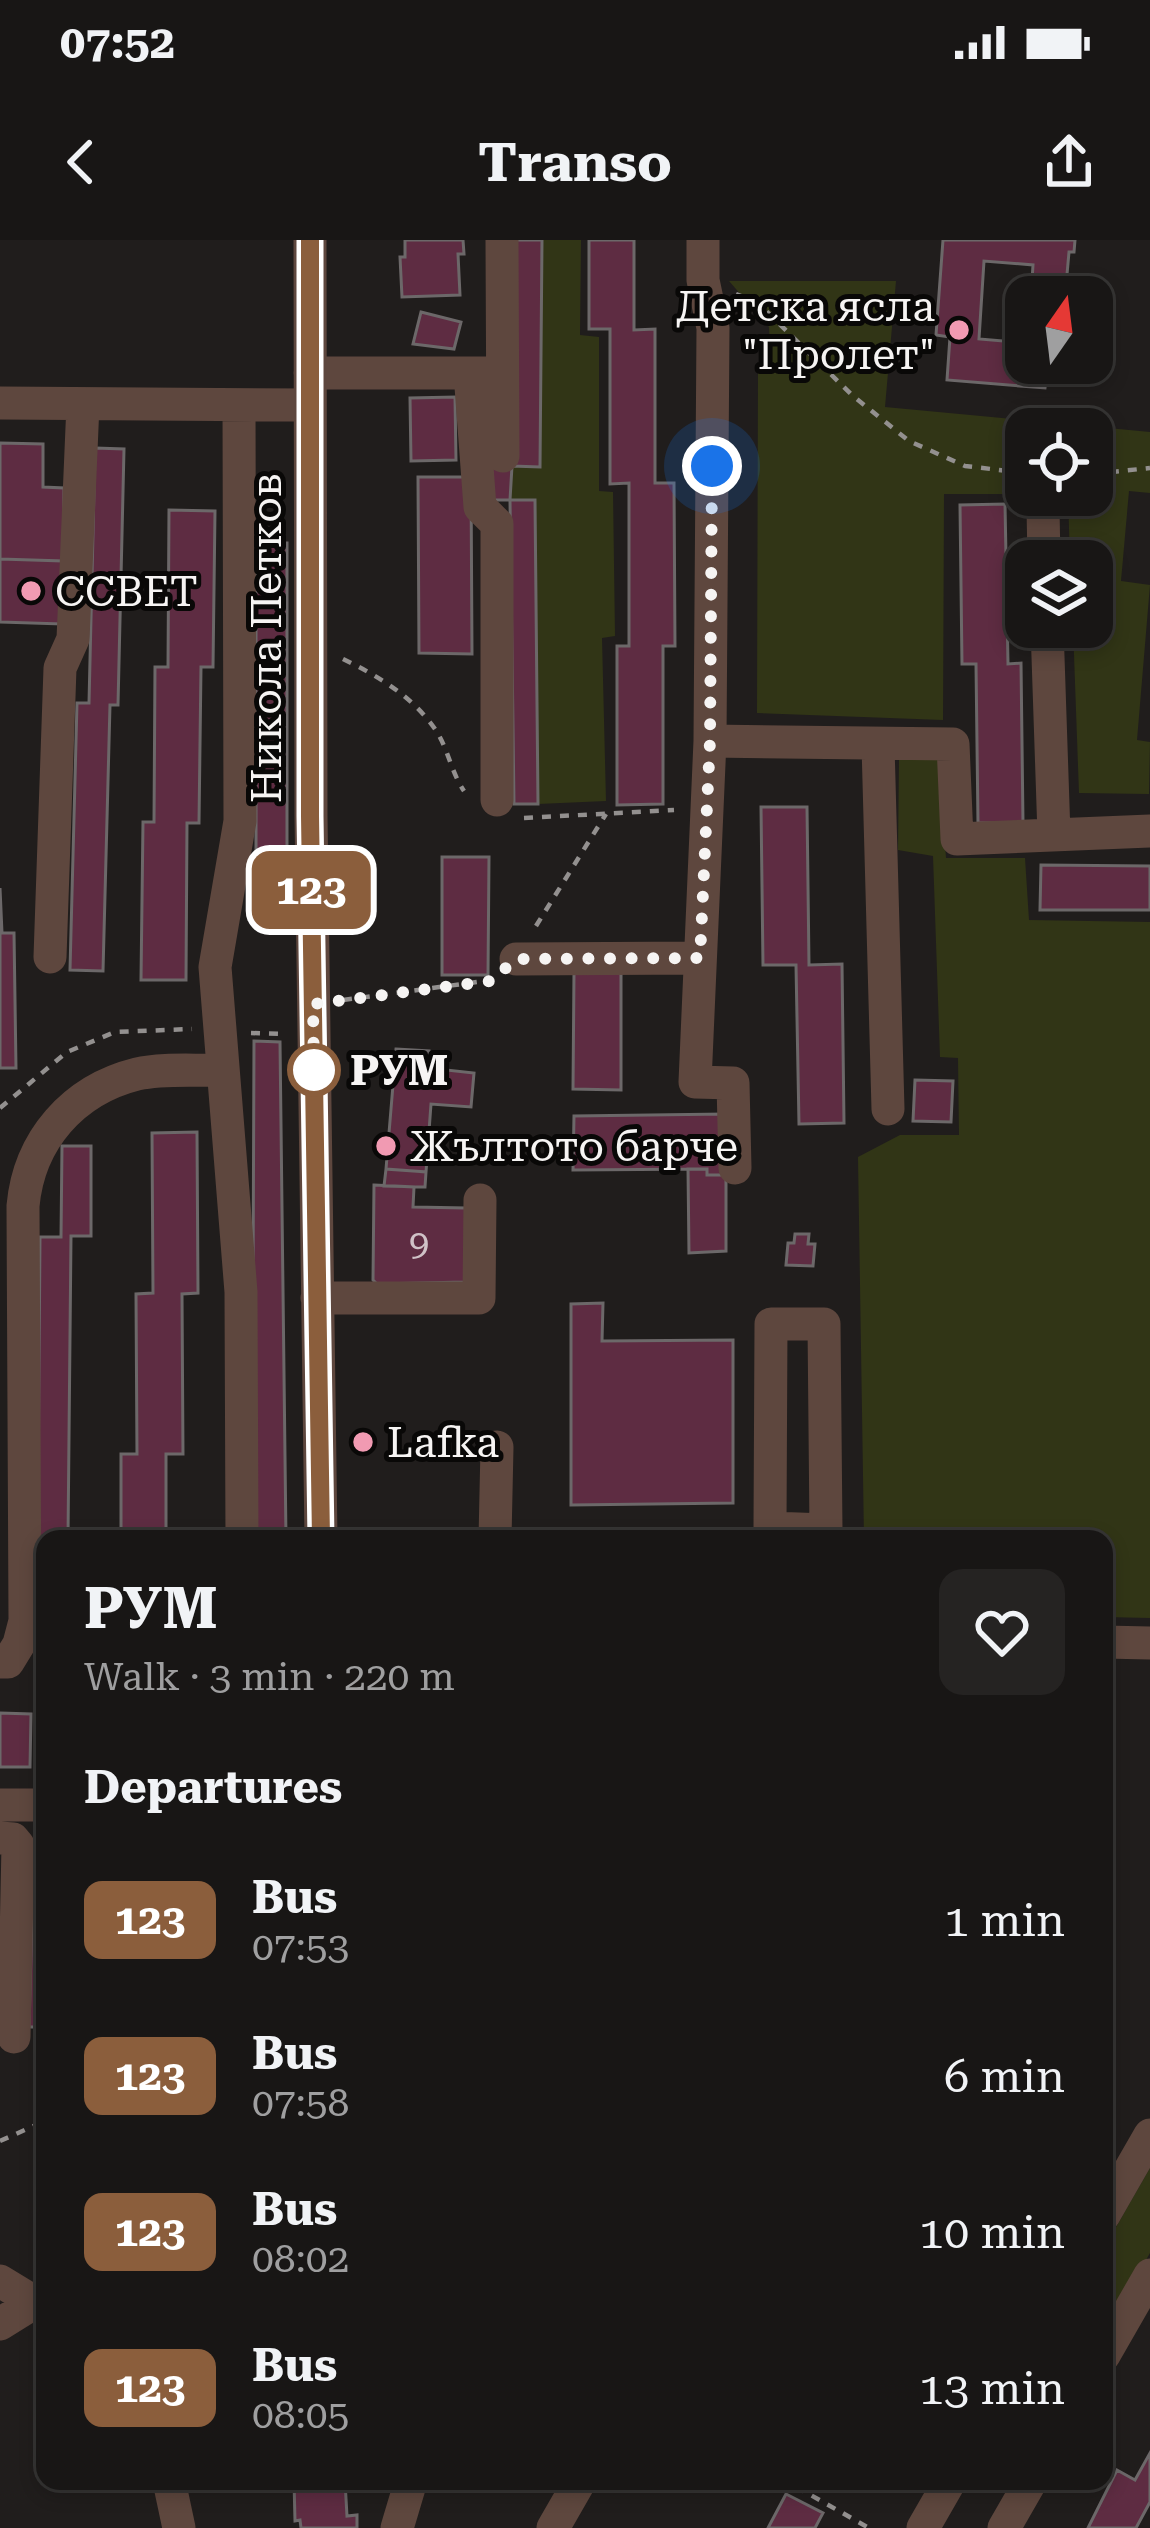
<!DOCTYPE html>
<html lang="en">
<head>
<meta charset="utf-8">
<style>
	body { margin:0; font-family:"Roboto Serif",serif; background:#252322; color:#f1f3f6; height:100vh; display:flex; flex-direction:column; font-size:45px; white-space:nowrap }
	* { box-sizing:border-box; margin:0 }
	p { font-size:39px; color:#9f9fa0 }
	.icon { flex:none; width:66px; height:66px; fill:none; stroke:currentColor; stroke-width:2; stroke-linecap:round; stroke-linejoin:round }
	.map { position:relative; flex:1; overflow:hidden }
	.side { position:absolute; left:36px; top:1290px; width:1077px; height:960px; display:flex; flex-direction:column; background:#181615; border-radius:24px; box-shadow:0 6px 18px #0003,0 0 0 3px #363534 }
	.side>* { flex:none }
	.badge { padding:0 24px; border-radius:18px; font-size:42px; line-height:78px }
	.needle { width:78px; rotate:14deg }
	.buttons { position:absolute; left:1005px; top:36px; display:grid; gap:24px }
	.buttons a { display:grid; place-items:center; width:108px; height:108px; border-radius:24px; background:#181615; box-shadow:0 6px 18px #0003,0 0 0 3px #363534; font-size:60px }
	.you { position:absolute; width:60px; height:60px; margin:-30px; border:9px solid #fff; border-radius:50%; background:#1a73e8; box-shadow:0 0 0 18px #1a73e833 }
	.map>.badge { position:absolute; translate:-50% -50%; box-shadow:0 0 0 6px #fff }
	h2 { padding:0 48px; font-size:45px; line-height:108px }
	.round { display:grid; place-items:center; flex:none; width:126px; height:126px; border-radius:24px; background:#252322 }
	.head { display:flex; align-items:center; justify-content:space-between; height:204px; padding:0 48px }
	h1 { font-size:57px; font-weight:700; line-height:90px }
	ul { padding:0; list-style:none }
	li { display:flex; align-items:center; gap:36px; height:156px; padding:0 48px }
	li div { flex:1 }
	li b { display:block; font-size:45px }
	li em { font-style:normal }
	li .badge { min-width:132px; font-weight:700; text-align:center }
	.status { display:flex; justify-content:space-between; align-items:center; height:84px; padding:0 60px; background:#181615; direction:ltr }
	.status svg { height:33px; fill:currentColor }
	header { display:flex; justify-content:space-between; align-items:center; height:156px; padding:0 48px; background:#181615; font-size:54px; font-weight:700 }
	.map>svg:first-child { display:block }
	.green { fill:#313516 }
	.building { fill:#5e2c42; stroke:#6c6869; stroke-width:3 }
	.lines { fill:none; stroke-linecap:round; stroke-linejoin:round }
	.path { stroke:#93908f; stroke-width:4.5; stroke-dasharray:9 9; stroke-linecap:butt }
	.minor { stroke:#5e473e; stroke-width:33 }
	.line-casing { stroke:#fff; stroke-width:27 }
	.line { stroke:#8b5e3c; stroke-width:18 }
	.walk { stroke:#f6f4f3; stroke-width:12; stroke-dasharray:0 21.6 }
	.poi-dot { fill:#f19ab2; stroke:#090807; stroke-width:4.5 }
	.stop-dot { fill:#fff; stroke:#8b5e3c; stroke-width:6 }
	.labels { text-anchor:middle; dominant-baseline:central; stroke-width:10; stroke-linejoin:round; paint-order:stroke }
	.number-label { font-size:36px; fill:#d0c2c7 }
	.poi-label { font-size:42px; fill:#f6f4f3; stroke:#090807; text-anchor:start }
	.street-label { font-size:42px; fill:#f6f4f3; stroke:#090807 }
	.stop-label { font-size:42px; font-weight:bold; fill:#f6f4f3; stroke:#090807; text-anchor:start }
</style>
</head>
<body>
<div class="status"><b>07:52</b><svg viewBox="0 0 49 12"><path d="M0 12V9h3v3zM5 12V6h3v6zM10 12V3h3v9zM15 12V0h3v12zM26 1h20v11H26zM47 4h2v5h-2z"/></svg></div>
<header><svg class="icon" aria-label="back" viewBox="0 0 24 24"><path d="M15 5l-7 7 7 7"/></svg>Transo<svg class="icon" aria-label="share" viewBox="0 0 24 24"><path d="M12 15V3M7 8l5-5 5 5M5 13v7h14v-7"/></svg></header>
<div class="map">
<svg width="1150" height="2288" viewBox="0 0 1150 2288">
	<rect width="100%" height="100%" fill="#201d1c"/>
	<!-- green -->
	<path class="green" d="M542,0H581L580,95L599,97V251L613,252L615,396L602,398L606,561L538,564L535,261L510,260L512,226L539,227Z
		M729,41H896L885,167L1150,192V253L1129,251L1121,341L1150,345L1137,500L1150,502L1149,554L1079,553L1073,387H1092V321H1070L1068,255H1092V189H1026V254H944L943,480L757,473L758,130L771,129L769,87Z
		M899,520H939L946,618H1025L1029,680L1150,682V1378L1104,1377V1299H864L858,917L900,895H959L958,818L940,817L933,616L898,610Z
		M1150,1928V2013L1104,2093V2008Z"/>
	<!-- building -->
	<path class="building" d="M405,0H463L464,14H458L460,55L402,57L400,17H405Z
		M515,0H542L540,227L512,226Z
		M589,0H634V90L655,89V243H674L675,406H663V564L617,565V406H629V243L610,244V89H589Z
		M943,0H1075L1074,12H1069L1065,57H1031L1033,25L984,21L979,99L1026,103V123H1048L1045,148L947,140L950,97L936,95Z
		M421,72L461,82L454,109L413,104Z
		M455,157L456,220L411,221L410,158Z
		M0,203L43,204V247L64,248L63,321L0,319Z
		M95,208L124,209L118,465H110L103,731L70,730L77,463H89Z
		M486,226H512L510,260H485Z
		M418,237H471L472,414L419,413Z
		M510,260H535L538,564H514Z
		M1005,264L1008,424L1021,423L1023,583H978L976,424H962L960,265Z
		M169,270L215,271L213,427H201L199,583H187L186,740H141L143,582H154L155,427H168Z
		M256,303H287V655H256Z
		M0,319L63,321L62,384L0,382Z
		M761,567H807L809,725L842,724L844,883L799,884L796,725H763Z
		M442,617H489L488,735H442Z
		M1041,625L1150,626V670H1040Z
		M0,648L2,693H14L16,828H0Z
		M574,732L621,733V850L573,849Z
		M254,801L280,802L286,1299H252Z
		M396,809L429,811L428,828L474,833L471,867L431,864L426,932L386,929Z
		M915,840L953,841L951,882L913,881Z
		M725,874L726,935H707V929L573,930L574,876Z
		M197,892L198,1053L182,1054L183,1214H166V1299H121V1214H137L136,1054L153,1053L152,893Z
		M62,906H91V996H71L68,1299H45V1385L37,1384L40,997H61Z
		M386,929L426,932L425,947L384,946Z
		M688,929H707V935H726V1011L689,1013Z
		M374,945L414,947L413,967L466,968L465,1042L377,1044L373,1040Z
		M795,994H809L808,1004H815L813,1026L786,1025L788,1003H794Z
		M603,1063L602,1101L733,1100V1263L571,1265V1064Z
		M0,1473L31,1474L30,1527H0Z
		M34,1604H45V1787H29Z
		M1150,2213V2262L1136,2288H1088L1117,2230L1135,2240Z
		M294,2241H345L347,2276L357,2275V2288H301L300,2280L295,2281Z
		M786,2254L823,2273L815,2288H768Z"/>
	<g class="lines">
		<!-- path -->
		<path class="path" d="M736,54L758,63L853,156L909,201L965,226L1026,233
			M1092,234L1150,228
			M343,419C378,436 412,456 435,489C448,508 451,532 464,551
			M524,578L674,570
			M536,686L606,574
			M343,760L492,740
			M251,793L282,794
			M0,868L67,812L115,792L192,789
			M0,1901L45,1881
			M744,2241L756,2247L793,2245L869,2288"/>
		<!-- minor -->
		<path class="minor" d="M310,0L311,576L321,1299
			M502,0L503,216
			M703,0V40L713,88L710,501L953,504L957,599L1150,591
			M310,133H488
			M470,133L480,267L497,284V560
			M0,163L310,165
			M239,165L240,581L215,727L241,1052L242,1299
			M1043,268L1044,321
			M1047,387L1054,595
			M710,501L695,842L733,843L735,928
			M878,505L888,869
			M50,717L60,428L73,399L83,164
			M516,719L700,718
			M317,1058H479L480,960
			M770,1288L826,1290L824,1084H771L770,1288V1299
			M495,1299L497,1207
			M1104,1402L1150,1403
			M0,1422H8L19,1404L25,1381L23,966C29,900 73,850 137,834C163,828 194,831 221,830
			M0,1565H45
			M0,1598L13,1599L18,1605L14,1797
			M1104,1975L1150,1895
			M0,2041L36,2063
			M0,2084L45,2056
			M1104,2115L1150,2035
			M169,2241L179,2288
			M397,2288L411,2241
			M553,2288L580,2241
			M923,2288L950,2241
			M1004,2288L1031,2241"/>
	</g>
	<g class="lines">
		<defs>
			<path id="line" d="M310,0V576L321,1299"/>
		</defs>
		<!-- line casing -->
		<use href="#line" class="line-casing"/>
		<!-- line -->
		<use href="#line" class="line"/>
		<!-- walk -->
		<path class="walk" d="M314,830V838L313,764L491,741L516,719L700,718L710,501L712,226"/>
	</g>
	<!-- markers -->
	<g class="poi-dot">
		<circle cx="959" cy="90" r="12"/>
		<circle cx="31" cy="351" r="12"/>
		<circle cx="386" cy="906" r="12"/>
		<circle cx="363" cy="1202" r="12"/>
	</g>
	<circle class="stop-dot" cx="314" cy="830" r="24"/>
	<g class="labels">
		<!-- number labels -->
		<g class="number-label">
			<text x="419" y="1004">9</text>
		</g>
		<!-- poi labels -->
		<g class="poi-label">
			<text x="935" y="66" text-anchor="end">Детска ясла<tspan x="935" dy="48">"Пролет"</tspan></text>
			<text x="55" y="351">ССВЕТ</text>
			<text x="410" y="906">Жълтото барче</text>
			<text x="387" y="1202">Lafka</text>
		</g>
		<!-- street labels -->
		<g class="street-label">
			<text transform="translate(266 398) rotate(-90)">Никола Петков</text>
		</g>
		<!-- stop labels -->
		<g class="stop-label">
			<text x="350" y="830">РУМ</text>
		</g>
	</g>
</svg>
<div class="buttons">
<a><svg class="needle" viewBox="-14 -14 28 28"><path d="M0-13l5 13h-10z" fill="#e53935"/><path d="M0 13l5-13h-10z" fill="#9f9fa0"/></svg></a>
<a><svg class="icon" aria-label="locate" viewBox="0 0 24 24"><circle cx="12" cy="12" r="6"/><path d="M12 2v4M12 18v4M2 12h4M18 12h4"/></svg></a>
<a><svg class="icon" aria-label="layers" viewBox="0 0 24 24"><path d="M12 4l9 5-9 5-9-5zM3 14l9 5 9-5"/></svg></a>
</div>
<div class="you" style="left:712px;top:226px"></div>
<b class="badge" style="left:311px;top:650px;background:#8b5e3c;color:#fff">123</b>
<section class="side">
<div class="head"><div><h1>РУМ</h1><p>Walk · 3 min · 220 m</p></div><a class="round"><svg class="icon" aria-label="heart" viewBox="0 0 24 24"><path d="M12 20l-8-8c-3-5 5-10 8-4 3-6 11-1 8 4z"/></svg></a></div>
<h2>Departures</h2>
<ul>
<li><span class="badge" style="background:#8b5e3c;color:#fff">123</span><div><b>Bus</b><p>07:53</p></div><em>1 min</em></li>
<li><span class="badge" style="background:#8b5e3c;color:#fff">123</span><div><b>Bus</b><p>07:58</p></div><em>6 min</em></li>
<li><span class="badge" style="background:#8b5e3c;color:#fff">123</span><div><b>Bus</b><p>08:02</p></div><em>10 min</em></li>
<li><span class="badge" style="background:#8b5e3c;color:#fff">123</span><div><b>Bus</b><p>08:05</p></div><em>13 min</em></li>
</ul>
</section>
</div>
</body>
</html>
